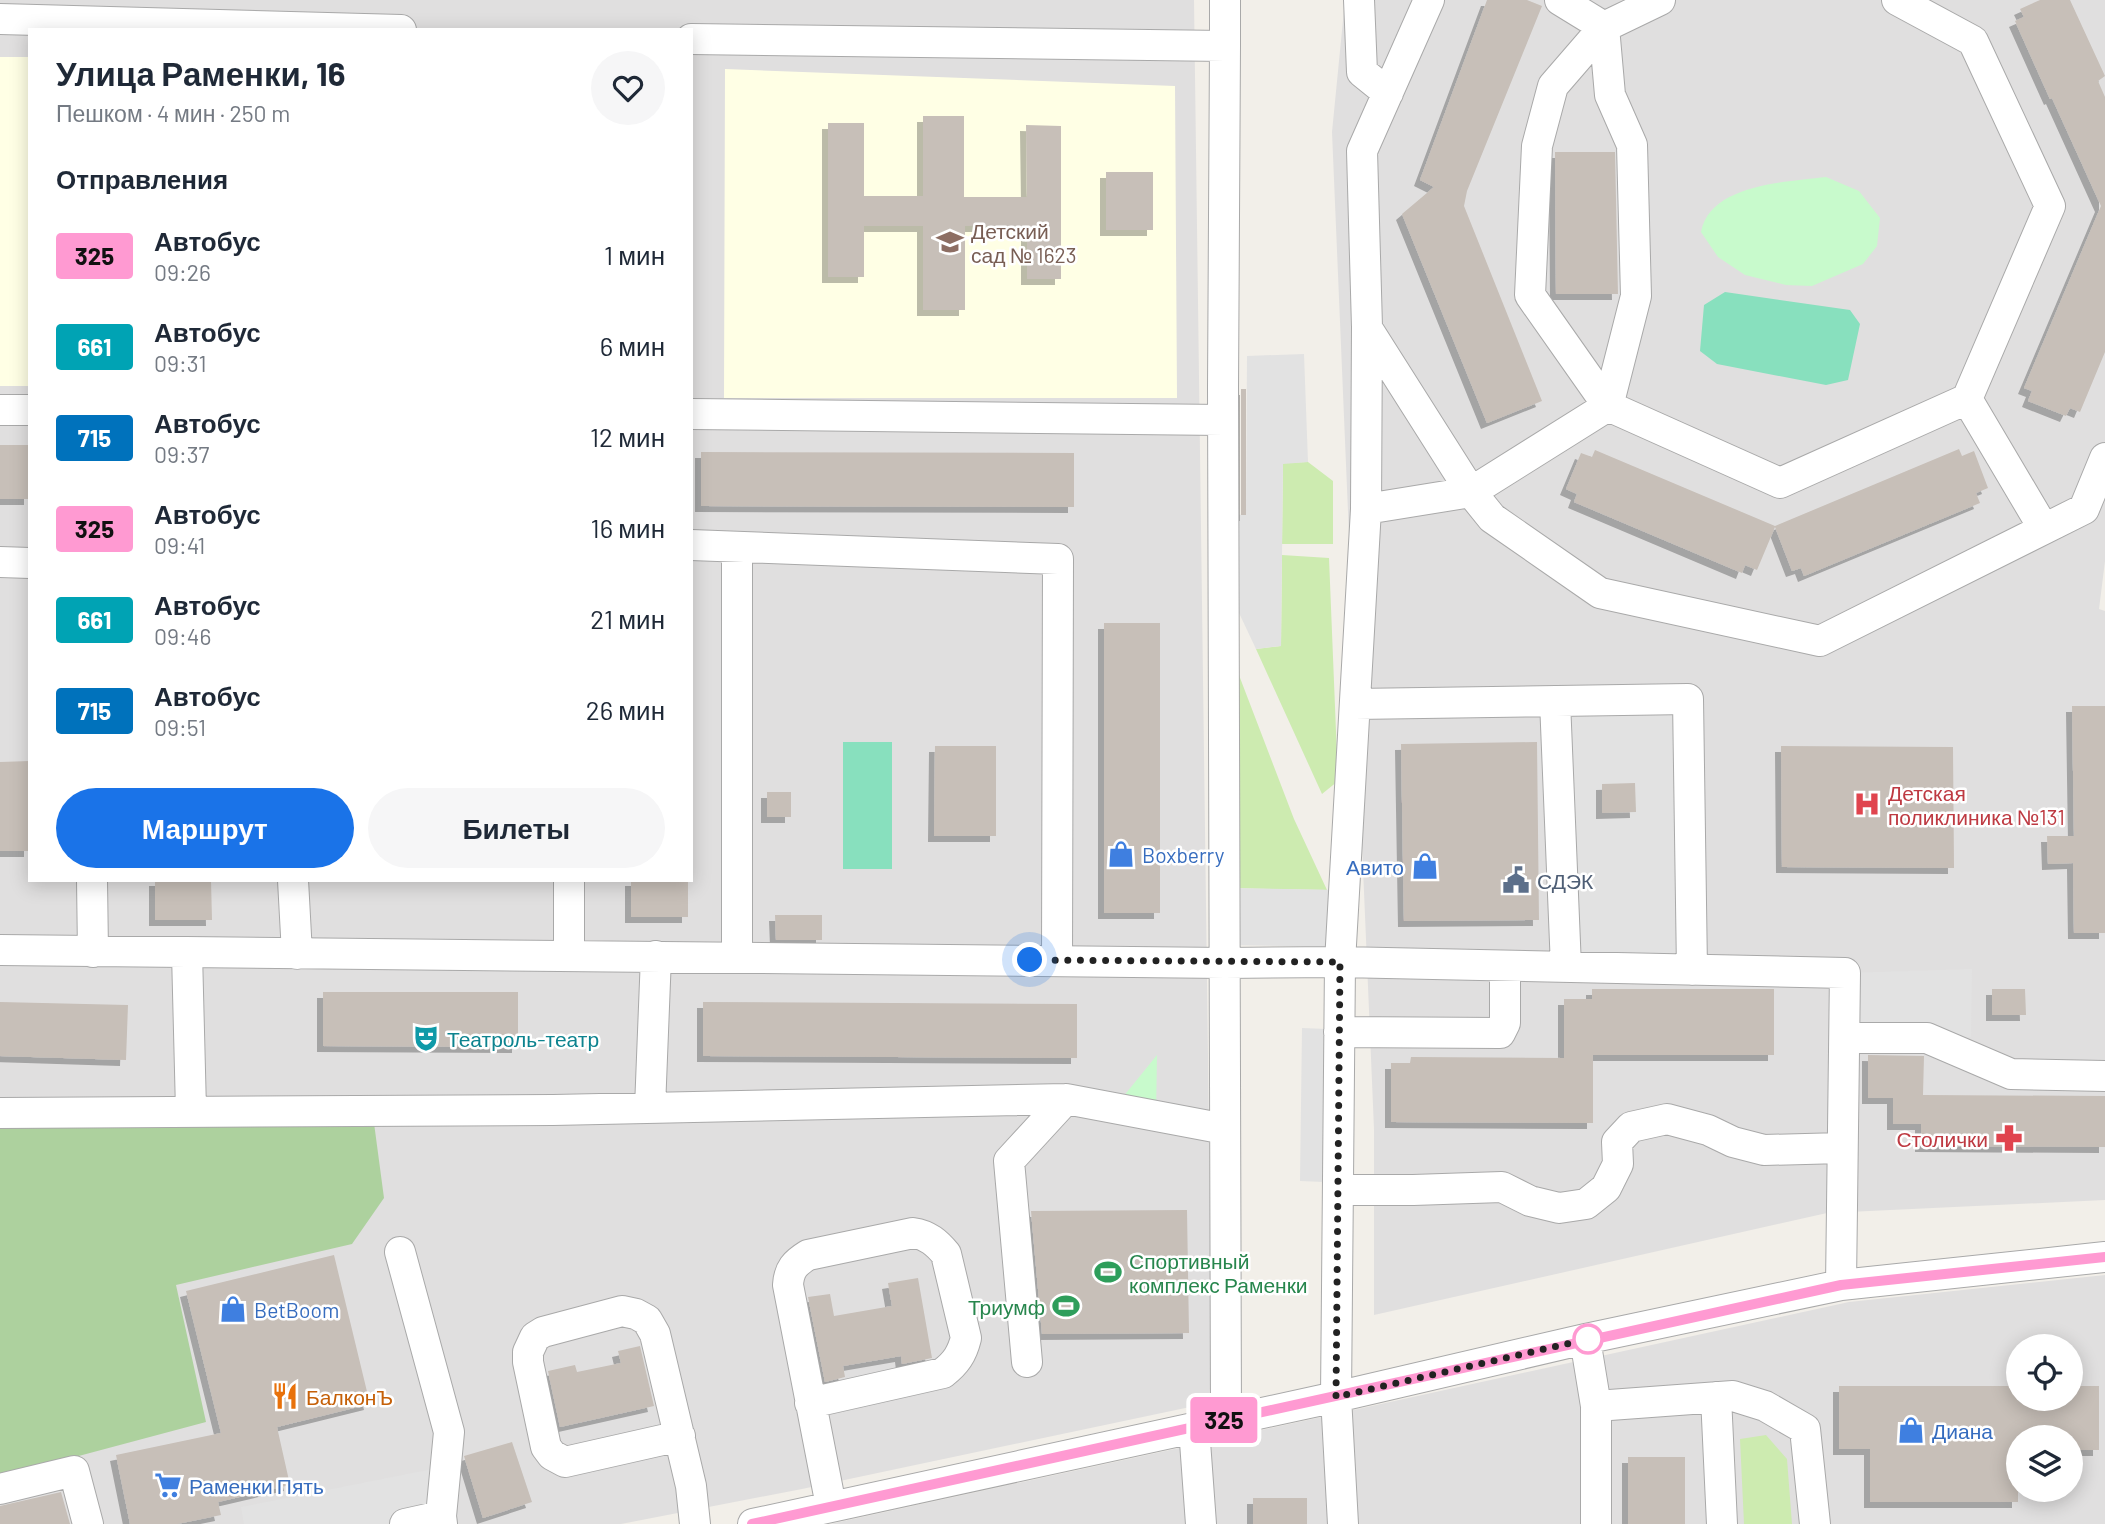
<!DOCTYPE html>
<html lang="ru">
<head>
<meta charset="utf-8">
<style>
	body { margin:0; font-family:Barlow,sans-serif; background:#f6f6f7; color:#1f2937; height:100vh; display:flex; flex-direction:column; font-size:26px; white-space:nowrap }
	* { box-sizing:border-box; margin:0 }
	p { font-size:23px; color:#747a83 }
	.icon { flex:none; width:38px; height:38px; fill:none; stroke:currentColor; stroke-width:2; stroke-linecap:round; stroke-linejoin:round }
	.map { position:relative; flex:1; overflow:hidden }
	.side { position:absolute; left:28px; top:28px; width:665px; height:854px; display:flex; flex-direction:column; background:#fff; border-radius:0px; box-shadow:0 4px 18px #0003 }
	.side>* { flex:none }
	.badge { padding:0 14px; border-radius:5px; font-size:24px; line-height:46px }
	.buttons { position:absolute; left:2006px; top:1334px; display:grid; gap:14px }
	.buttons a { display:grid; place-items:center; width:77px; height:77px; border-radius:50%; background:#fff; box-shadow:0 4px 18px #0003; font-size:35px }
	.you { position:absolute; width:35px; height:35px; margin:-18px; border:5px solid #fff; border-radius:50%; background:#1a73e8; box-shadow:0 0 0 10px #1a73e833 }
	.map>.badge { position:absolute; translate:-50% -50%; box-shadow:0 0 0 4px #fff }
	h2 { padding:0 28px; font-size:26px; line-height:63px }
	.round { display:grid; place-items:center; flex:none; width:74px; height:74px; border-radius:37px; background:#f6f6f7 }
	.summary { display:flex; align-items:center; justify-content:space-between; height:119px; padding:0 28px }
	h1 { font-size:33px; font-weight:700; line-height:52px }
	.button { display:flex; gap:14px; margin-top:auto; padding:14px 28px }
	.button a { flex:1; height:80px; border-radius:42px; background:#1a73e8; color:#fff; font-size:28px; font-weight:700; line-height:80px; text-align:center }
	.button a+a { background:#f6f6f7; color:#1f2937 }
	ul { padding:0; list-style:none }
	li { display:flex; align-items:center; gap:21px; height:91px; padding:0 28px }
	li div { flex:1 }
	li b { display:block; font-size:26px }
	li em { font-style:normal }
	li .badge { min-width:77px; font-weight:700; text-align:center }
	.map>svg:first-child { display:block }
	.residential { fill:#e0dfdf; fill-rule:evenodd }
	.education { fill:#ffffe5 }
	.grass { fill:#cdebb0 }
	.forest { fill:#add19e }
	.park { fill:#c8facc }
	.pitch { fill:#88e0be }
	.parking { fill:#e2e2e2 }
	.building { fill:#c7bfb8; filter:url(#shadow) }
	.lines { fill:none; stroke-linecap:round; stroke-linejoin:round }
	.minor-casing { stroke:#a9a9a9; stroke-width:32 }
	.minor { stroke:#fff; stroke-width:30 }
	.line-casing { stroke:#fff; stroke-width:16 }
	.line { stroke:#ff9ad2; stroke-width:10 }
	.walk { stroke:#222; stroke-width:7; stroke-dasharray:0 12.6 }
	.stop-dot { fill:#fff; stroke:#ff9ad2; stroke-width:3.5 }
	.labels { text-anchor:middle; dominant-baseline:central; stroke-width:5; stroke-linejoin:round; paint-order:stroke }
	.education-label { font-size:21px; fill:#785e54; stroke:#fff; text-anchor:start }
	.health-label { font-size:21px; fill:#be3a42; stroke:#fff; text-anchor:start }
	.shop-label { font-size:21px; fill:#366cbe; stroke:#fff; text-anchor:start }
	.service-label { font-size:21px; fill:#4e5e75; stroke:#fff; text-anchor:start }
	.culture-label { font-size:21px; fill:#0d838f; stroke:#fff; text-anchor:start }
	.leisure-label { font-size:21px; fill:#27864d; stroke:#fff; text-anchor:start }
	.food-label { font-size:21px; fill:#c56008; stroke:#fff; text-anchor:start }
</style>
</head>
<body>
<div class="map">
<svg width="2105" height="1524" viewBox="0 0 2105 1524">
	<defs>
		<filter id="shadow"><feDropShadow dx="-6" dy="6" stdDeviation="0" flood-color="#0004"/></filter>
	</defs>
	<rect width="100%" height="100%" fill="#f2efe9"/>
	<!-- residential -->
	<path class="residential" d="M0,0H1194L1212,1357L1209,1403L802,1489L621,1524H0ZM30,30H691V880H30Z
		M1345,0H2105V561L2099,609L2105,611V1200L1827,1213L1374,1315V1129L1332,132Z
		M2105,1275V1524H830L1849,1302ZM2018,1346H2070V1398H2018ZM2018,1437H2070V1489H2018Z"/>
	<!-- education -->
	<path class="education" d="M0,57H30V386H0Z
		M725,69L1175,86L1177,398H724Z"/>
	<!-- grass -->
	<path class="grass" d="M1308,462L1333,481V544H1282L1283,463Z
		M1282,555L1329,558L1338,781L1322,794L1256,649L1281,646Z
		M1224,636L1294,819L1327,890L1225,888Z
		M1766,1435L1787,1459L1792,1524H1744L1740,1439Z"/>
	<!-- forest -->
	<path class="forest" d="M374,1123L384,1198L352,1244L176,1285L206,1422L0,1477V1124Z"/>
	<!-- park -->
	<path class="park" d="M1826,177L1859,191L1880,218L1877,246L1863,264L1812,286L1786,285L1745,275L1718,257L1701,232C1710,184 1786,182 1826,177Z
		M1157,1055L1156,1116L1114,1108Z"/>
	<!-- pitch -->
	<path class="pitch" d="M1725,292L1850,310L1860,324L1848,380L1826,385L1717,364L1700,351L1704,305Z
		M843,742H892V869H843Z"/>
	<!-- parking -->
	<path class="parking" d="M1304,354L1308,462L1283,464L1281,646L1256,649L1223,579V514L1246,515L1247,356Z
		M1688,714L1692,958L1565,956L1555,715Z
		M1225,888L1343,890L1342,947L1224,945Z
		M1972,969L1971,1037L1845,1038V973Z
		M1302,1028L1327,1029L1324,1182L1300,1181Z
		M448,1466L459,1524H244L241,1507Z"/>
	<!-- building -->
	<path class="building" d="M1487,0H1527L1542,6L1467,191L1464,206L1542,401L1487,423L1402,214L1434,187L1420,180Z
		M2040,0H2070L2105,76L2098,81L2105,97V352L2080,412L2070,408L2066,416L2028,401L2032,391L2024,388L2101,206L2052,98L2050,99L2015,21L2024,17L2020,9Z
		M923,116H964V197H1027L1026,125L1061,126V279H1027V226H965V310H923V226H864V277H828V123H864V196H923Z
		M1555,152H1615L1618,294H1556Z
		M1106,172H1153V230H1106Z
		M1241,389H1246V515H1241Z
		M0,445H30V499H0Z
		M1959,449L1962,456L1974,451L1988,488L1976,493L1980,503L1804,576L1801,568L1792,571L1775,527L1757,570L1745,565L1742,573L1574,502L1577,494L1566,489L1581,453L1592,457L1595,450L1775,526Z
		M701,452L1074,453V507L701,506Z
		M1104,623H1160V913H1104Z
		M2072,706H2105V933H2074L2073,863L2048,864L2047,836H2074Z
		M1537,742L1539,920L1404,921L1401,744Z
		M935,746H996V836H934Z
		M1781,746L1953,747L1954,868L1782,867Z
		M30,761V851H0V762Z
		M1635,783L1636,812L1602,813V784Z
		M767,792H791V817H767Z
		M155,880H211L212,920H155Z
		M631,880H688V917H631Z
		M775,915H822V940H776Z
		M1592,989H1774V1055H1593V1123L1391,1122V1063H1410L1411,1057L1564,1058V999H1592Z
		M1992,989H2025L2026,1015H1992Z
		M323,992H518V1047L323,1046Z
		M0,1002L128,1005L126,1060L0,1056Z
		M703,1002L1077,1004V1058L703,1056Z
		M1868,1055L1924,1056L1923,1095L2105,1096V1147L1921,1146V1124H1893V1098H1868Z
		M1187,1210L1189,1333L1042,1334L1031,1211Z
		M334,1255L370,1404L277,1427L290,1485L218,1502L221,1515L177,1524H130L116,1455L221,1433L186,1291Z
		M918,1278L932,1358L902,1364L901,1356L843,1366L845,1377L825,1382L808,1297L830,1294L834,1316L892,1306L888,1283Z
		M640,1346L654,1406L560,1427L548,1371L575,1365L577,1372L621,1363L618,1351Z
		M1839,1386H2018V1398H2070V1386H2099V1450H2070V1437H2018V1502H1870V1449H1839Z
		M512,1442L532,1502L483,1518L464,1456Z
		M1628,1457H1685V1524H1628Z
		M61,1492L70,1524H0V1506Z
		M1253,1498H1307V1524H1253Z"/>
	<g class="lines">
		<defs>
			<path id="minor" d="M1225,0V46
				M1359,0L1362,72L1388,93
				M1560,0L1604,27L1660,0
				M1897,0L1973,41L2050,206L1967,399L2044,529
				M0,19L401,30
				M1604,27L1610,95L1632,145L1636,296L1608,406L1530,295L1537,146L1553,86Z
				M691,39L1225,46L1223,389L1226,1420
				M1367,328L1471,492L1492,518L1600,593L1820,641L2084,509L2105,458
				M0,410H30
				M691,414L1223,420
				M1366,509L1471,492L1608,406L1780,483L1967,399
				M691,545L1058,559L1057,961
				M0,562L30,563
				M1555,701L1566,967
				M1355,704L1688,699L1692,970
				M92,880L93,952
				M293,880L297,954
				M0,950L1225,963L1340,962L1845,973L1841,1285
				M187,953L191,1110
				M569,956V880
				M737,957V547
				M1339,1032L1500,1033L1505,1023V966
				M1845,1038H1927L2011,1074L2105,1076
				M650,1108L656,956
				M0,1113L553,1110L1066,1099L1225,1129
				M1338,1190H1413L1502,1187L1530,1201L1559,1208L1586,1204L1606,1188L1618,1164L1617,1142L1631,1127L1667,1119L1708,1130L1733,1142L1764,1150L1842,1148
				M400,1252L449,1432L441,1516L442,1524
				M1585,1339L1596,1406V1524
				M1027,1362L1009,1161L1066,1099
				M1716,1397L1722,1524
				M810,1403L943,1373C956,1363 962,1354 966,1338L946,1254C937,1243 928,1235 913,1233L808,1255C795,1263 789,1269 788,1285L831,1506
				M1596,1406L1733,1396L1765,1406L1805,1429L1815,1524
				M1194,1428L1201,1524
				M680,1436L565,1462L552,1455L546,1447L528,1362V1352L535,1337L543,1332L622,1311L636,1314L647,1320L655,1334L691,1486L695,1524
				M0,1489L74,1471L88,1524
				M405,1524L441,1516
				M753,1524L1336,1397L1585,1339L1841,1285L2105,1257
				M1343,1524L1336,1397L1340,962L1366,509L1367,327L1362,151L1429,0"/>
		</defs>
		<!-- minor casing -->
		<use href="#minor" class="minor-casing"/>
		<!-- minor -->
		<use href="#minor" class="minor"/>
	</g>
	<g class="lines">
		<defs>
			<path id="line" d="M752,1524L1841,1285L2105,1257"/>
		</defs>
		<!-- line casing -->
		<use href="#line" class="line-casing"/>
		<!-- line -->
		<use href="#line" class="line"/>
		<!-- walk -->
		<path class="walk" d="M1030,960L1340,962L1336,1397L1588,1339"/>
	</g>
	<!-- icons -->
	<defs>
		<symbol id="school-bare" viewBox="-9 -9 18 18"><path d="M0-5L7-2L0 1L-7-2ZM-4 1L0 2.5L4 1V4Q0 6-4 4Z" fill="#8d6e63" stroke="#fff" stroke-width="2.5" paint-order="stroke"/></symbol>
		<symbol id="hospital-bare" viewBox="-9 -9 18 18"><path d="M-5-5h3v3.5h4V-5h3V5h-3V1.5h-4V5h-3Z" fill="#e0444e" stroke="#fff" stroke-width="2.5" paint-order="stroke"/></symbol>
		<symbol id="shop-bare" viewBox="-9 -9 18 18"><path d="M-5-2.5h2.3a2.7 3.5 0 0 1 5.4 0H5L5.5 6h-11ZM-1.5-2.5h3a1.5 2.3 0 0 0-3 0Z" fill="#3f7fe0" stroke="#fff" stroke-width="2.5" paint-order="stroke"/></symbol>
		<symbol id="civic-bare" viewBox="-9 -9 18 18"><path d="M-.6-6.5H3V-4.5H.6V-3L4-1V1h2V6H-6V1h2V-1L-.6-3ZM-1.2 2.5V6h2.4V2.5Z" fill="#5c6f8a" stroke="#fff" stroke-width="2.5" paint-order="stroke"/></symbol>
		<symbol id="theatre-bare" viewBox="-9 -9 18 18"><path d="M-5-5.5Q0-4 5-5.5V0Q5 5 0 6Q-5 5-5 0ZM-3.3-2.5H-1v1.5H-3.3ZM1-2.5H3.3v1.5H1ZM-2.8 1Q0 5.5 2.8 1Z" fill="#0f9aa8" stroke="#fff" stroke-width="2.5" paint-order="stroke"/></symbol>
		<symbol id="pharmacy-bare" viewBox="-9 -9 18 18"><path d="M-2-6h4v4h4v4h-4v4h-4v-4h-4v-4h4Z" fill="#e0444e" stroke="#fff" stroke-width="2.5" paint-order="stroke"/></symbol>
		<symbol id="stadium-bare" viewBox="-9 -9 18 18"><path d="M0-5a6.5 5 0 1 0 0 10a6.5 5 0 1 0 0-10ZM-3.5-1.8h7v3.6h-7Z" fill="#2e9e5b" stroke="#fff" stroke-width="2.5" paint-order="stroke"/></symbol>
		<symbol id="restaurant-bare" viewBox="-9 -9 18 18"><path d="M-5-6h1v4h1v-4h1v4h1v-4h1v5L-1.5 .5V6h-2V.5L-5-1ZM5-6V6H3V1.5H1.5Q1.5-4 5-6Z" fill="#e8710a" stroke="#fff" stroke-width="2.5" paint-order="stroke"/></symbol>
		<symbol id="supermarket-bare" viewBox="-9 -9 18 18"><path d="M-6-5.5h2.5l.6 2H6L4.5 2H-2.5L-4.4-4H-6ZM-1.5 3.2a1.3 1.3 0 1 0 .1 0ZM3 3.2a1.3 1.3 0 1 0 .1 0Z" fill="#3f7fe0" stroke="#fff" stroke-width="2.5" paint-order="stroke"/></symbol>
	</defs>
	<g fill-rule="evenodd">
		<use href="#school-bare" x="931" y="223" width="38" height="38"/>
		<use href="#hospital-bare" x="1848" y="785" width="38" height="38"/>
		<use href="#shop-bare" x="1102" y="835" width="38" height="38"/>
		<use href="#shop-bare" x="1406" y="847" width="38" height="38"/>
		<use href="#civic-bare" x="1497" y="861" width="38" height="38"/>
		<use href="#theatre-bare" x="407" y="1019" width="38" height="38"/>
		<use href="#pharmacy-bare" x="1990" y="1119" width="38" height="38"/>
		<use href="#stadium-bare" x="1089" y="1253" width="38" height="38"/>
		<use href="#stadium-bare" x="1047" y="1287" width="38" height="38"/>
		<use href="#shop-bare" x="214" y="1290" width="38" height="38"/>
		<use href="#restaurant-bare" x="266" y="1377" width="38" height="38"/>
		<use href="#shop-bare" x="1892" y="1411" width="38" height="38"/>
		<use href="#supermarket-bare" x="149" y="1466" width="38" height="38"/>
	</g>
	<!-- markers -->
	<circle class="stop-dot" cx="1588" cy="1339" r="14"/>
	<g class="labels">
		<!-- education labels -->
		<g class="education-label">
			<text x="971" y="230">Детский<tspan x="971" dy="24">сад № 1623</tspan></text>
		</g>
		<!-- health labels -->
		<g class="health-label">
			<text x="1888" y="792">Детская<tspan x="1888" dy="24">поликлиника №131</tspan></text>
			<text x="1988" y="1138" text-anchor="end">Столички</text>
		</g>
		<!-- shop labels -->
		<g class="shop-label">
			<text x="1142" y="854">Boxberry</text>
			<text x="1404" y="866" text-anchor="end">Авито</text>
			<text x="254" y="1309">BetBoom</text>
			<text x="1932" y="1430">Диана</text>
			<text x="189" y="1485">Раменки Пять</text>
		</g>
		<!-- service labels -->
		<g class="service-label">
			<text x="1537" y="880">СДЭК</text>
		</g>
		<!-- culture labels -->
		<g class="culture-label">
			<text x="447" y="1038">Театроль-театр</text>
		</g>
		<!-- leisure labels -->
		<g class="leisure-label">
			<text x="1129" y="1260">Спортивный<tspan x="1129" dy="24">комплекс Раменки</tspan></text>
			<text x="1045" y="1306" text-anchor="end">Триумф</text>
		</g>
		<!-- food labels -->
		<g class="food-label">
			<text x="306" y="1396">БалконЪ</text>
		</g>
	</g>
</svg>
<div class="buttons">
<a><svg class="icon" aria-label="locate" viewBox="0 0 24 24"><circle cx="12" cy="12" r="6"/><path d="M12 2v4M12 18v4M2 12h4M18 12h4"/></svg></a>
<a><svg class="icon" aria-label="layers" viewBox="0 0 24 24"><path d="M12 4l9 5-9 5-9-5zM3 14l9 5 9-5"/></svg></a>
</div>
<div class="you" style="left:1030px;top:960px"></div>
<b class="badge" style="left:1224px;top:1420px;background:#ff9ad2;color:#111">325</b>
<section class="side">
<div class="summary"><div><h1>Улица Раменки, 16</h1><p>Пешком · 4 мин · 250 m</p></div><a class="round"><svg class="icon" aria-label="heart" viewBox="0 0 24 24"><path d="M12 20l-8-8c-3-5 5-10 8-4 3-6 11-1 8 4z"/></svg></a></div>
<h2>Отправления</h2>
<ul>
<li><span class="badge" style="background:#ff9ad2;color:#111">325</span><div><b>Автобус</b><p>09:26</p></div><em>1 мин</em></li>
<li><span class="badge" style="background:#00a3b4;color:#fff">661</span><div><b>Автобус</b><p>09:31</p></div><em>6 мин</em></li>
<li><span class="badge" style="background:#0072bc;color:#fff">715</span><div><b>Автобус</b><p>09:37</p></div><em>12 мин</em></li>
<li><span class="badge" style="background:#ff9ad2;color:#111">325</span><div><b>Автобус</b><p>09:41</p></div><em>16 мин</em></li>
<li><span class="badge" style="background:#00a3b4;color:#fff">661</span><div><b>Автобус</b><p>09:46</p></div><em>21 мин</em></li>
<li><span class="badge" style="background:#0072bc;color:#fff">715</span><div><b>Автобус</b><p>09:51</p></div><em>26 мин</em></li>
</ul>
<div class="button"><a>Маршрут</a><a>Билеты</a></div>
</section>
</div>
</body>
</html>
